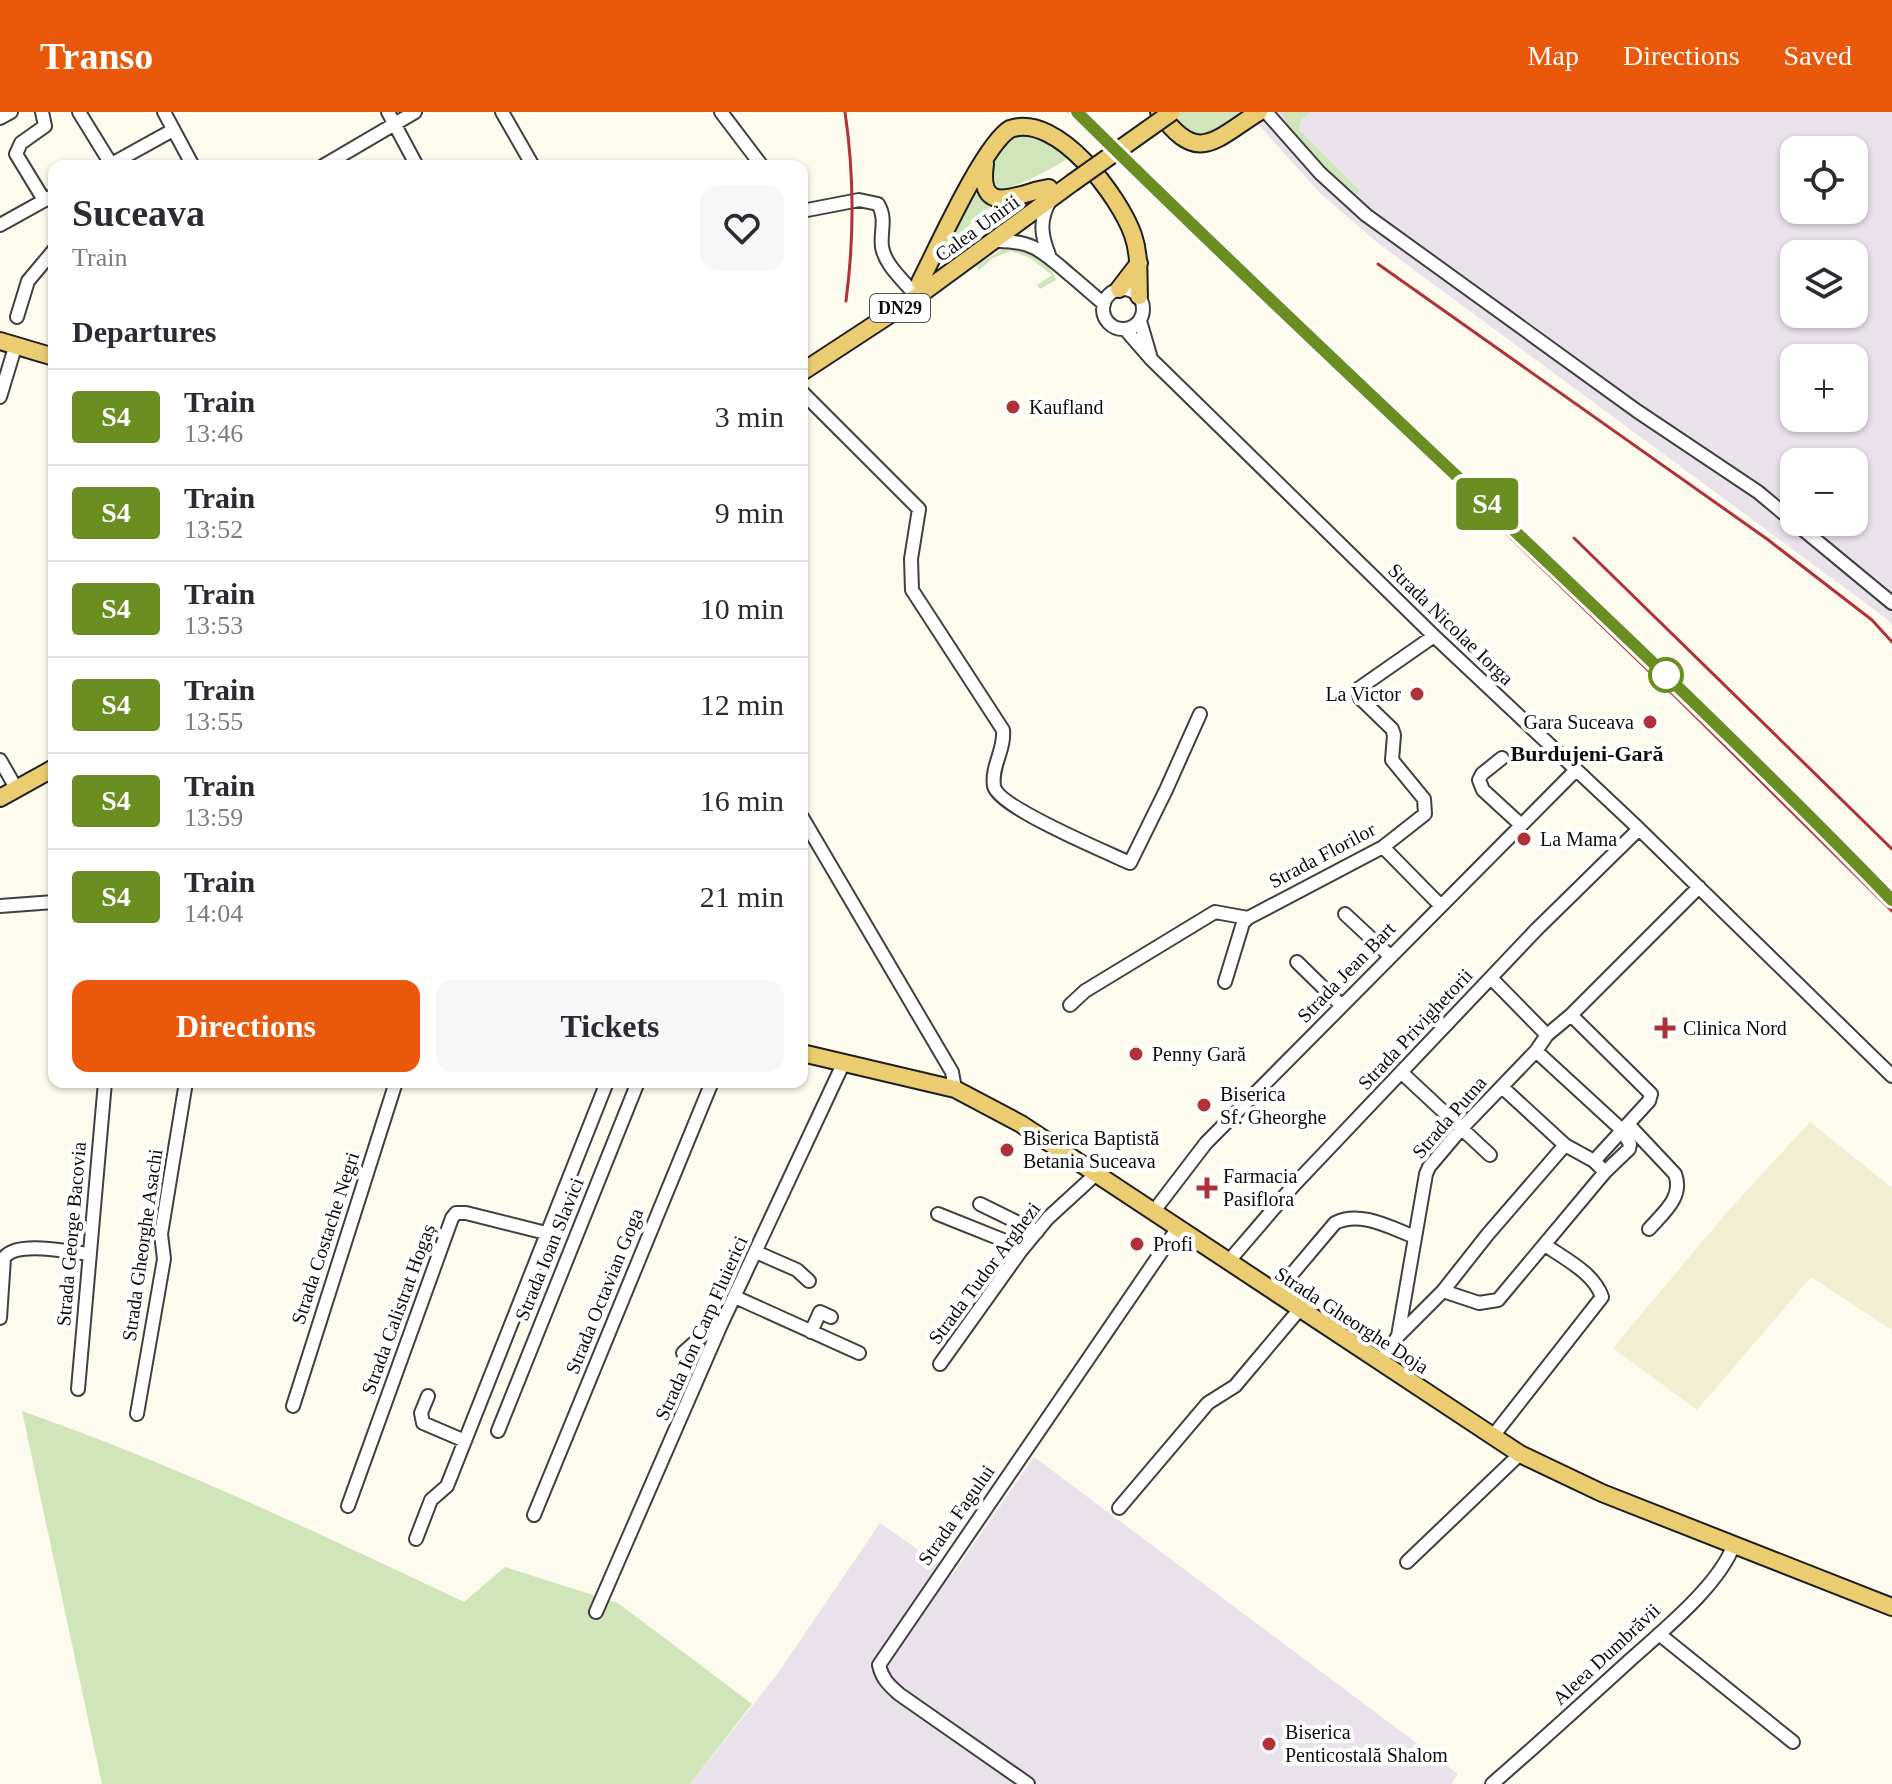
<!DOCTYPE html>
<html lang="en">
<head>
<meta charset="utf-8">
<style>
	body { margin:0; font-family:Georgia,serif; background:#f7f7f7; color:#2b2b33; height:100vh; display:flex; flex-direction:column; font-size:30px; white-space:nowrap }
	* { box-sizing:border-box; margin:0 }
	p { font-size:26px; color:#7c7c81 }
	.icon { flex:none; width:44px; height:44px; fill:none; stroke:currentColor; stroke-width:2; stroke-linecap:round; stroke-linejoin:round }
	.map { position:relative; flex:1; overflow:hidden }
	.sheet { position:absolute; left:48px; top:48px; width:760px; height:928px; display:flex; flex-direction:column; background:#fff; border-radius:16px; box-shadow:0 2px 6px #0004 }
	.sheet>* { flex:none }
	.badge { padding:0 16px; border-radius:6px; font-size:28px; line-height:52px }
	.controls { position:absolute; left:1780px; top:24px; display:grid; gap:16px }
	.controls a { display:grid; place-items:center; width:88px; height:88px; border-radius:16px; background:#fff; box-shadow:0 2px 6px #0004; font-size:40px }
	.map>.badge { position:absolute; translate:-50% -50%; box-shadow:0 0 0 4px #fff }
	h2 { padding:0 24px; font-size:30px; line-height:72px }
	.round { display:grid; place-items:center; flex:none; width:84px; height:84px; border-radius:16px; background:#f7f7f7 }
	.head { display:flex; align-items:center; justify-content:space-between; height:136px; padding:0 24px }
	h1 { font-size:38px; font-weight:600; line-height:60px }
	.primary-button { display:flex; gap:16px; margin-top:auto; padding:16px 24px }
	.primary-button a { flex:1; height:92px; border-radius:16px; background:#ea580c; color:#fff; font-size:32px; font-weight:600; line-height:92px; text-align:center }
	.primary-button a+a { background:#f7f7f7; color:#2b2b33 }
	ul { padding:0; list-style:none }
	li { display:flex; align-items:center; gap:24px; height:96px; padding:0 24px; border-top:2px solid #e1e1e2 }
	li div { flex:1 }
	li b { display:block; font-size:30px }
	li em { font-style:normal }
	li .badge { min-width:88px; font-weight:700; text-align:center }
	header { display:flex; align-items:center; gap:48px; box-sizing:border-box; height:112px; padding:0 40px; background:#ea580c; color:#fff }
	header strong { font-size:38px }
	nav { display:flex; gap:44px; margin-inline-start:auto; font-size:28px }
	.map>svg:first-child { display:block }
	.industrial { fill:#eae2eb; fill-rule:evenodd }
	.farmland { fill:#f1eed1 }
	.green { fill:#d1e5bb }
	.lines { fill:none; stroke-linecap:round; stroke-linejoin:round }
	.minor-casing { stroke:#404040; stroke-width:16 }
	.major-casing { stroke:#1e1e1e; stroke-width:20 }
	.minor { stroke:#fff; stroke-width:12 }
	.major { stroke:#ebcc71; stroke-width:16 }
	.rail { stroke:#af323a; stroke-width:3 }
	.major-bridge-casing { stroke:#1e1e1e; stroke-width:20; stroke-linecap:butt }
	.major-bridge { stroke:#ebcc71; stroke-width:16 }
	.line-casing { stroke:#fff; stroke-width:18 }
	.line { stroke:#6b8e23; stroke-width:12 }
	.poi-dot { fill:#af323a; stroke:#fff; stroke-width:3 }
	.stop-dot { fill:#fff; stroke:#6b8e23; stroke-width:4 }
	.labels { text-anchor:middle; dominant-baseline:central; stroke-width:8; stroke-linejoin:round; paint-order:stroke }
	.shield { fill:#fff; stroke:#565656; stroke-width:2 }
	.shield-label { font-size:18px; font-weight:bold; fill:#0d0d0d }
	.street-label { font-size:20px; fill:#0d0d0d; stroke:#fff }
	.poi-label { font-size:20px; fill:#0d0d0d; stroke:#fff; text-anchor:start }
	.neighbourhood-label { font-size:22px; font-weight:bold; fill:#0d0d0d; stroke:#fff }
</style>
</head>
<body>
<header>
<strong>Transo</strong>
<nav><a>Map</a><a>Directions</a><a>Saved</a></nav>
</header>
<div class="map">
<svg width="1892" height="1672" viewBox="0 0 1892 1672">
	<rect width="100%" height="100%" fill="#fdfaee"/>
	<!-- industrial -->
	<path class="industrial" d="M1255,0H1892V514L1887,507L1379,132L1321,82L1255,9ZM1794,38H1854V98H1794ZM1794,142H1854V202H1794ZM1794,246H1854V306H1794ZM1794,350H1854V410H1794Z
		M1034,1345L1458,1662L1451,1672H690L776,1564L880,1411L953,1462Z"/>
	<!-- farmland -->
	<path class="farmland" d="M1810,1010L1892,1076V1218L1811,1165L1697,1298L1613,1236L1728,1099Z"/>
	<!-- green -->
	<path class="green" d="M1180,0H1248L1203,24L1193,23L1170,8Z
		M1283,0H1310L1301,8L1299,18L1360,79L1356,82C1338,66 1285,21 1283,0Z
		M1023,19L1075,41C1063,52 1009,80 995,78L987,61C994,42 1004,28 1023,19Z
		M979,64L995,91L948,132Z
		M1004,136C1022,135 1051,150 1056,168L1040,177L1037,173L1052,163L1030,146L1011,139L993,146L979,158L976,154Z
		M22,1299C174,1352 318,1421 464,1490L505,1455L618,1491L752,1592L690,1672H102Z"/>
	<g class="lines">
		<defs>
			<path id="minor" d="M42,0L45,14L21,31L16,42L44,88
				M79,0L111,52
				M164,0L193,54
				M388,0L417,54
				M502,0L533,54
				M721,0L762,54
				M1266,0L1320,61L1366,103L1637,299L1758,380L1794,410
				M0,6L11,0
				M108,54L173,18
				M323,54L415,0
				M802,99L859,88L878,92C887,107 880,119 882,135C885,152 900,165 910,177
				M0,113L54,83
				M995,129C1032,128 1042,139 1069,162C1081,172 1092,182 1104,192
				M1049,143C1041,123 1039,108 1050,89
				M1103 197a20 20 0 1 1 40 0a20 20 0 1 1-40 0Z
				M17,205L28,169L54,138
				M1140,209L1150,243
				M1125,217L1151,247L1434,524L1636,714L1892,964
				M802,280L919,397L911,447L912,478L1003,618C1005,638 991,654 994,674C998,695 1106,740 1130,751L1166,678L1200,602
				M0,285L16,232
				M1794,410L1892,491
				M1502,646L1482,662L1479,668L1483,678L1520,712
				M0,648L16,676
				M802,705L952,960L955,977
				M1383,735L1440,793
				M0,794L54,790
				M1345,802L1390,844
				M1297,850L1341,893
				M1491,866L1547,923
				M1225,870L1243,811L1248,806L1383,735L1425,702L1424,687L1392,648L1394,623L1392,617L1360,586L1358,577L1434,524
				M1070,893L1085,879L1215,800L1248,806
				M1571,903L1651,982L1649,989L1594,1049
				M1536,939L1622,1018L1630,1032L1629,1037L1605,1060
				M1402,961L1490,1043
				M1628,1012L1675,1062C1684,1085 1663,1101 1649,1117
				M980,1092L1037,1120
				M1154,1099L1206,1031L1576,658
				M938,1102L1023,1136
				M756,1140L797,1158L809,1169
				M1228,1150L1294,1073L1536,818L1639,717
				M1443,1179L1479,1191L1498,1188L1605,1060L1594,1049L1565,1033L1502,975
				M1275,1182L1335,1111C1360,1098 1391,1116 1415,1125
				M735,1185L859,1241
				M0,1206L4,1146C16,1128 69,1140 90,1142
				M811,1220L820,1200L831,1205
				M1398,1224L1426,1062L1429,1055L1461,1017L1536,939L1547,923L1571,903L1699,775
				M683,1241L703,1223L720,1215
				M1380,1251L1398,1224L1443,1179L1488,1122L1565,1033
				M940,1252L1020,1140L1048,1106L1096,1062
				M78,1277L105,970
				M428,1284L421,1301L423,1311L465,1329
				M293,1294L396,970
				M137,1302L164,1147L161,1122L186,970
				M498,1319L638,970
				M1493,1324L1602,1185C1594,1161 1565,1147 1545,1133
				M348,1394L452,1106L456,1101H466L546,1121
				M1119,1396L1208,1291L1235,1274L1299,1198
				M534,1403L712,970
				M416,1427L431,1388L447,1374L607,970
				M1407,1450L1520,1342
				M596,1500L720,1215L844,950
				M1659,1522L1793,1630
				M1028,1672L899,1582C889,1573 882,1567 879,1553L1177,1117
				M1492,1672C1538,1632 1583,1591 1629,1549C1661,1520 1720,1473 1734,1432"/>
			<path id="major" d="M1159,0C1198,54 1214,28 1259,0
				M985,52C977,109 1022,79 1049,76
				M920,170C936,139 984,32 1010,17C1058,0 1120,86 1133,123C1140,143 1138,163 1139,184
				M1119,177L1139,151
				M0,229L54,245
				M802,260L918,184L1072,71
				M0,686L54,656
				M802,941L955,977L1021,1012L1520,1342L1602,1381L1892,1495"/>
		</defs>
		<!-- minor casing -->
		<use href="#minor" class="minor-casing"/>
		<!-- major casing -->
		<use href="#major" class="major-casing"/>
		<!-- minor -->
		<use href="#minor" class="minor"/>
		<!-- major -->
		<use href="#major" class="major"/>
		<!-- rail -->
		<path class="rail" d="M845,0C854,61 854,128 846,189
			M1069,0L1678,587L1892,799
			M1378,152L1767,427L1872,508L1892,530
			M1574,426L1892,737"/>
		<defs>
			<path id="major-bridge" d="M1072,71L1172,0"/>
		</defs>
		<!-- major-bridge casing -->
		<use href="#major-bridge" class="major-bridge-casing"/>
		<!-- major-bridge -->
		<use href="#major-bridge" class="major-bridge"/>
	</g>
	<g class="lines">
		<defs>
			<path id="line" d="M1077,0C1345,266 1629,517 1892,788"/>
		</defs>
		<!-- line casing -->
		<use href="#line" class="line-casing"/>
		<!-- line -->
		<use href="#line" class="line"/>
	</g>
	<!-- markers -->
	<g class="poi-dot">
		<circle cx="1013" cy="295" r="8"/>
		<circle cx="1417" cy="582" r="8"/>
		<circle cx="1650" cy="610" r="8"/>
		<circle cx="1524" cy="727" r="8"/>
		<path d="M1661 904h8v8h8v8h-8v8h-8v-8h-8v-8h8z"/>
		<circle cx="1136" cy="942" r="8"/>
		<circle cx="1204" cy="993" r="8"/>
		<circle cx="1007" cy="1038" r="8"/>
		<path d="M1203 1064h8v8h8v8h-8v8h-8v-8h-8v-8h8z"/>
		<circle cx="1137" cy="1132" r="8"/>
		<circle cx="1269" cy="1632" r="8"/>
	</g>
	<circle class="stop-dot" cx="1666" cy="563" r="16"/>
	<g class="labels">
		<!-- shield labels -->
		<rect class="shield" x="870" y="182" width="60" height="28" rx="6"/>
		<g class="shield-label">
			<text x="900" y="196">DN29</text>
		</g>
		<!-- street labels -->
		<g class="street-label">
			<text transform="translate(977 116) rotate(-36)">Calea Unirii</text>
			<text transform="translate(1451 512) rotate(44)">Strada Nicolae Iorga</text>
			<text transform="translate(1322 743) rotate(-28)">Strada Florilor</text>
			<text transform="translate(1346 860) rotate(-46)">Strada Jean Bart</text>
			<text transform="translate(1415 917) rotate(-47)">Strada Privighetorii</text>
			<text transform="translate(1449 1005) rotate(-49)">Strada Putna</text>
			<text transform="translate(71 1122) rotate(-85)">Strada George Bacovia</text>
			<text transform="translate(325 1126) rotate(-72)">Strada Costache Negri</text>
			<text transform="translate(142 1133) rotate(-82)">Strada Gheorghe Asachi</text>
			<text transform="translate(549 1137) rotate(-68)">Strada Ioan Slavici</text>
			<text transform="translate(984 1161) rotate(-53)">Strada Tudor Arghezi</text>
			<text transform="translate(604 1179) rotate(-68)">Strada Octavian Goga</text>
			<text transform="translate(398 1197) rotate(-70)">Strada Calistrat Hogaș</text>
			<text transform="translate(1352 1208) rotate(33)">Strada Gheorghe Doja</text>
			<text transform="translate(701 1216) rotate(-66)">Strada Ion Carp Fluierici</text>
			<text transform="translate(956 1403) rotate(-55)">Strada Fagului</text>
			<text transform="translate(1606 1542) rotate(-43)">Aleea Dumbrăvii</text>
		</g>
		<!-- poi labels -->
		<g class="poi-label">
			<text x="1029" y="295">Kaufland</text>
			<text x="1401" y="582" text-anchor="end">La Victor</text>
			<text x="1634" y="610" text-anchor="end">Gara Suceava</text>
			<text x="1540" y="727">La Mama</text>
			<text x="1683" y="916">Clinica Nord</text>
			<text x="1152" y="942">Penny Gară</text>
			<text x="1220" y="982">Biserica<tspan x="1220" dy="23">Sf. Gheorghe</tspan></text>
			<text x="1023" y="1026">Biserica Baptistă<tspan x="1023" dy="23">Betania Suceava</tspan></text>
			<text x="1223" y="1064">Farmacia<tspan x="1223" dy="23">Pasiflora</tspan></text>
			<text x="1153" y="1132">Profi</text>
			<text x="1285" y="1620">Biserica<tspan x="1285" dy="23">Penticostală Shalom</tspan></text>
		</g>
		<!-- neighbourhood labels -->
		<g class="neighbourhood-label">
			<text x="1587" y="641">Burdujeni-Gară</text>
		</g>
	</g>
</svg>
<div class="controls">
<a><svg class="icon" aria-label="locate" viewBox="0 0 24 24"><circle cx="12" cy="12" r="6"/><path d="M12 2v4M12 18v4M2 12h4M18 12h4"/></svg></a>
<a><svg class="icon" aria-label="layers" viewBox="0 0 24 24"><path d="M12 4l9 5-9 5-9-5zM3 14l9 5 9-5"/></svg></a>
<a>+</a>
<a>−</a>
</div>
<b class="badge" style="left:1487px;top:392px;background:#6b8e23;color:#fff">S4</b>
<section class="sheet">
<div class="head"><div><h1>Suceava</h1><p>Train</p></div><a class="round"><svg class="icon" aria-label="heart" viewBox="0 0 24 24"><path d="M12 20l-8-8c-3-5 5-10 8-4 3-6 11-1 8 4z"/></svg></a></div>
<h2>Departures</h2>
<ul>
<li><span class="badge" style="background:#6b8e23;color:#fff">S4</span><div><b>Train</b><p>13:46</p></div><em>3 min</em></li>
<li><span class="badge" style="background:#6b8e23;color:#fff">S4</span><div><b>Train</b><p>13:52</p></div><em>9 min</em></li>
<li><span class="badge" style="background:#6b8e23;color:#fff">S4</span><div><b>Train</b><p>13:53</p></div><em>10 min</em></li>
<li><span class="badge" style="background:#6b8e23;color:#fff">S4</span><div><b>Train</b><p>13:55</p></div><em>12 min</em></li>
<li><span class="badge" style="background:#6b8e23;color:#fff">S4</span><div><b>Train</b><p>13:59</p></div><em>16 min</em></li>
<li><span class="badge" style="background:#6b8e23;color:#fff">S4</span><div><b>Train</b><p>14:04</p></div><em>21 min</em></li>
</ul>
<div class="primary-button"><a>Directions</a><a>Tickets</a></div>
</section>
</div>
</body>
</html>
